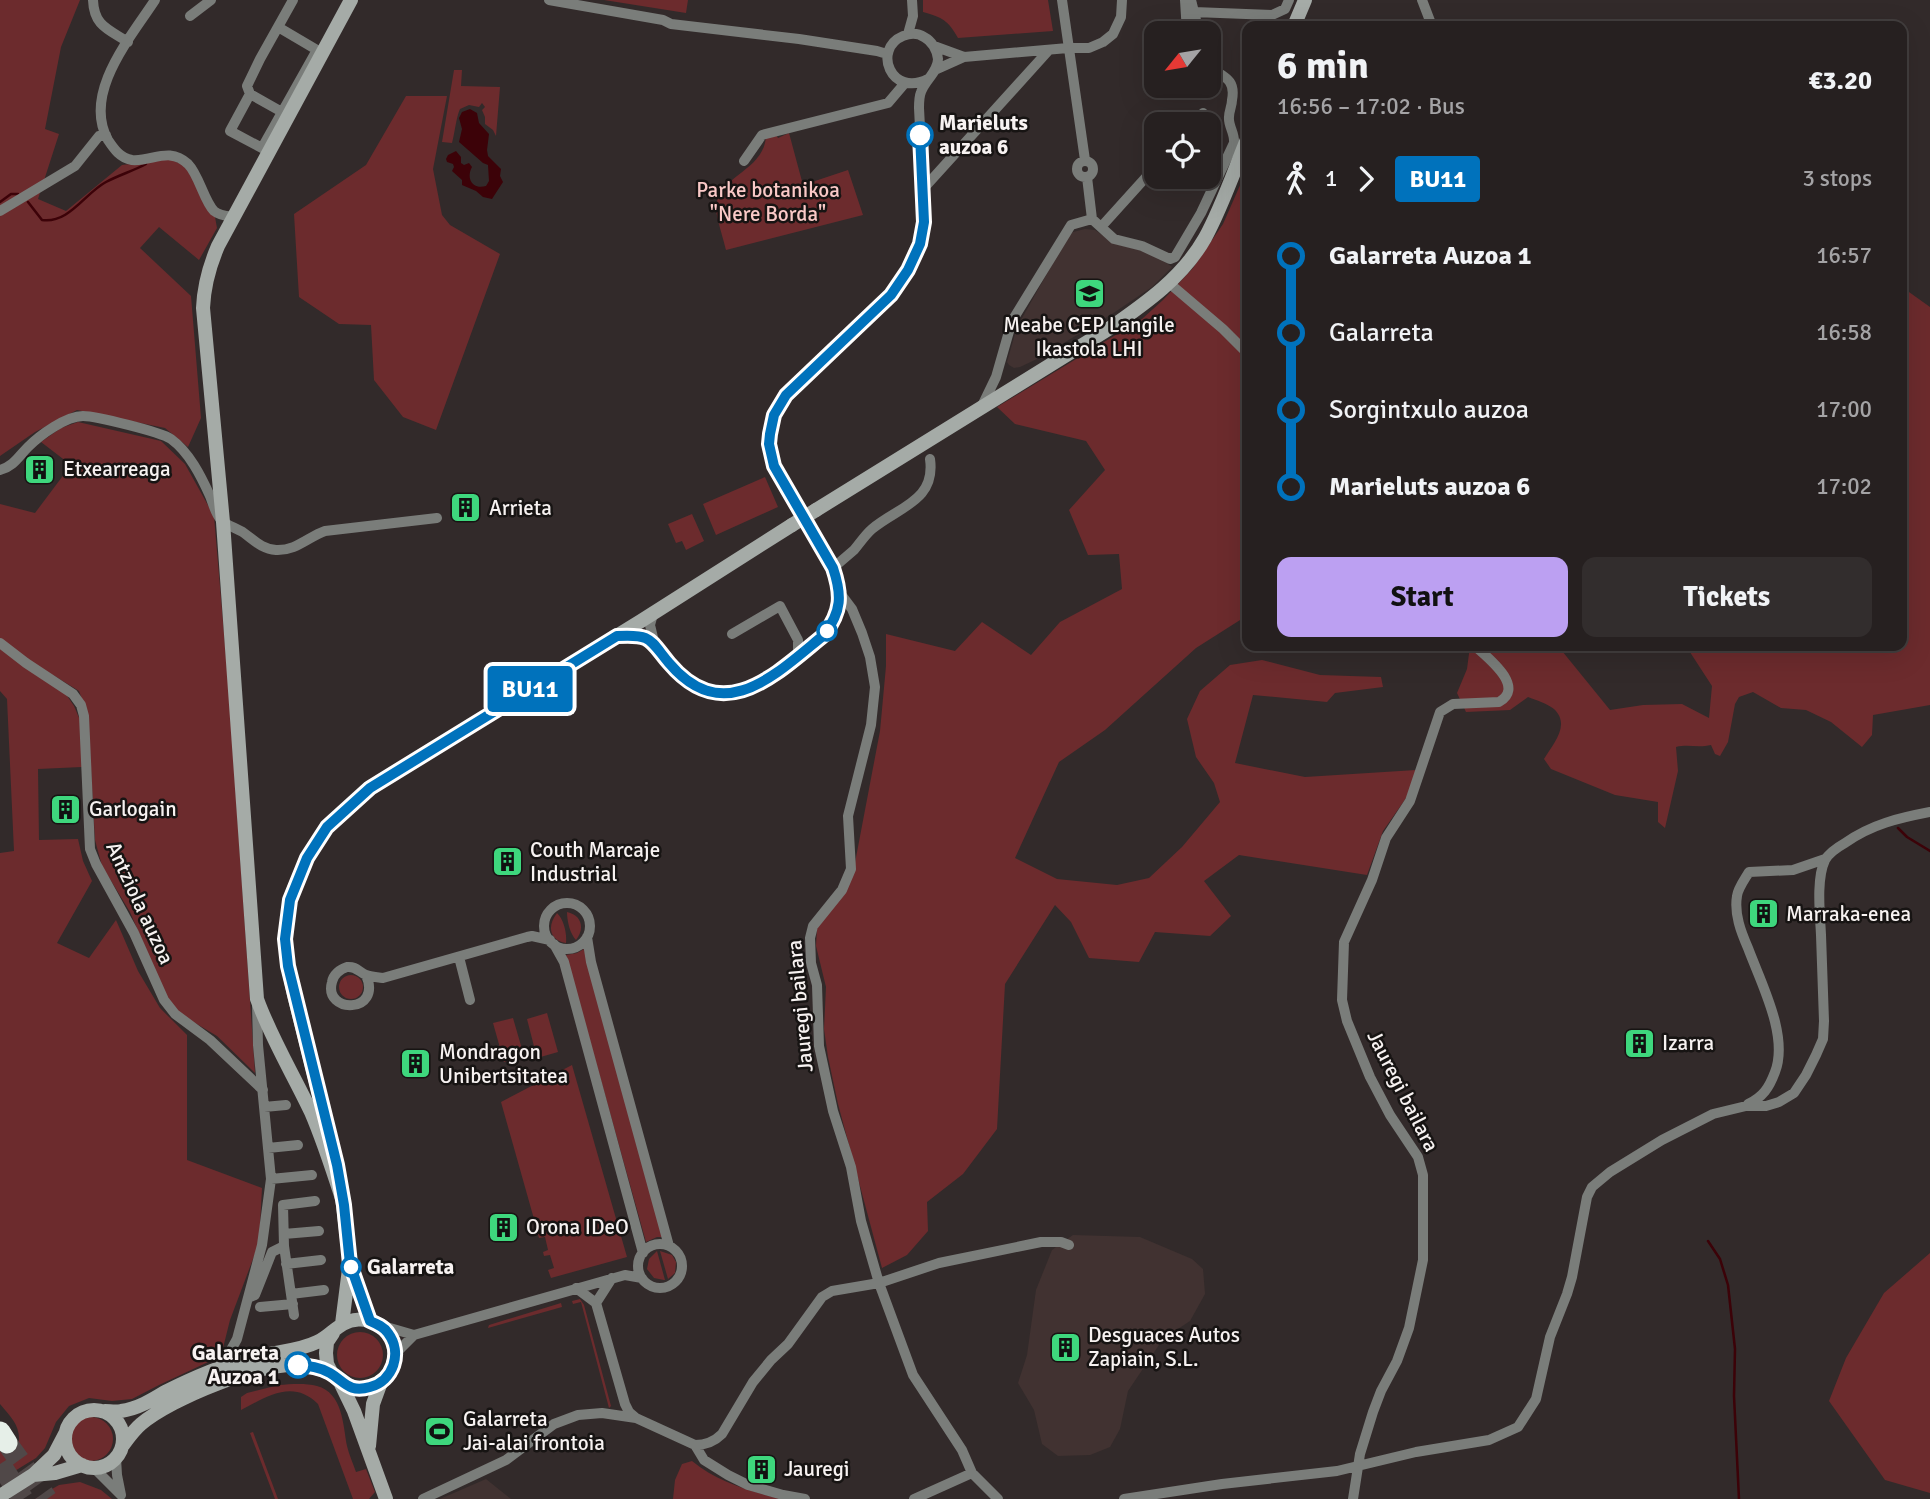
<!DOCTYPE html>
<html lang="en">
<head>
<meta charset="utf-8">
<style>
	body { margin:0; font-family:Signika,sans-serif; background:#322d2d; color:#f1f3f6; height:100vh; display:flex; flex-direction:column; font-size:26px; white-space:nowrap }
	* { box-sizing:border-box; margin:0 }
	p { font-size:23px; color:#a4a3a5 }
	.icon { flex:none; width:38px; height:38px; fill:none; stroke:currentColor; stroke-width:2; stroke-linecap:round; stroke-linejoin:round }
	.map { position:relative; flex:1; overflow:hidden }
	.sheet { position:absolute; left:1242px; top:21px; width:665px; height:630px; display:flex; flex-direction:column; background:#262020; border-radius:14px; box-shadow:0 7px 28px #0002,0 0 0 2px #423e3e }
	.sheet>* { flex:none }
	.badge { padding:0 14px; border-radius:5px; font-size:24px; line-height:46px }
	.needle { width:46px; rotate:240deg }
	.tools { position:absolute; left:1144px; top:21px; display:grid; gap:14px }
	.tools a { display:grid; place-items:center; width:77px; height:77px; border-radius:14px; background:#262020; box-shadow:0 7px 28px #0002,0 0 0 2px #423e3e; font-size:35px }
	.map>.badge { position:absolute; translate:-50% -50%; box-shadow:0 0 0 4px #fff }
	.legs { display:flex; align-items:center; gap:10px; height:77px; padding:0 35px; font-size:23px }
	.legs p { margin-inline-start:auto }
	.overview { display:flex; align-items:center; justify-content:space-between; height:119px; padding:0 35px }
	h1 { font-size:38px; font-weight:800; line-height:52px }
	.cta { display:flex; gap:14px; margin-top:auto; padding:14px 35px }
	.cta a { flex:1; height:80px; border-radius:14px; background:#bca0f2; color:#111; font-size:28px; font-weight:800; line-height:80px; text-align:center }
	.cta a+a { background:#322d2d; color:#f1f3f6 }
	ul { padding:0 35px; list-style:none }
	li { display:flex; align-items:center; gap:24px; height:77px; font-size:26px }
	li i { display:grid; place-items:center; width:10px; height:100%; margin:0 9px; background:currentColor }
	li i::after { content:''; width:18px; height:18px; margin:-9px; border:5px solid; border-radius:50%; background:#262020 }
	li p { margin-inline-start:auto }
	li:first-child i { background:linear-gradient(#0000 50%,currentColor 0) }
	li:last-child i { background:linear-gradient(currentColor 50%,#0000 0) }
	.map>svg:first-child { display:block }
	.built { fill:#413231 }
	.green { fill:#6c2b2d }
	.water { fill:#3c0208 }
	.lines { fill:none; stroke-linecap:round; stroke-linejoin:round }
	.stream { stroke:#3c0208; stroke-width:2.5 }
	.highway-tunnel { stroke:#504848; stroke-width:21; stroke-dasharray:21 10; stroke-linecap:butt }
	.street { stroke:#7a7d7a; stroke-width:10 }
	.secondary { stroke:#a5aba7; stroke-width:14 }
	.highway { stroke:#e6efe8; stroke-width:21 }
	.secondary-bridge { stroke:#a5aba7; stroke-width:14 }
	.line-1-casing { stroke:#fff; stroke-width:16 }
	.line-1 { stroke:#0072bc; stroke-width:10 }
	.stop-1-dot { fill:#fff; stroke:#0072bc; stroke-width:3.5 }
	.labels { text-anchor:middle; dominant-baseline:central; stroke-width:5; stroke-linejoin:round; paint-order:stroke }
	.stop-label { font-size:21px; font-weight:bold; fill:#f7f2f1; stroke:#171413; text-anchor:start }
	.park-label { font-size:21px; fill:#fac9c7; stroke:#171413 }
	.poi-label { font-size:21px; fill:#f7f2f1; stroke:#171413; text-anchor:start }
	.street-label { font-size:21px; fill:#f7f2f1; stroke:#171413 }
</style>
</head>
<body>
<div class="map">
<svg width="1930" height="1499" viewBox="0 0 1930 1499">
	<rect width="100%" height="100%" fill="#322a2a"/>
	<!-- built -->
	<path class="built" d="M1085,229L1095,230L1116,244L1153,253L1172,267L1152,287L1112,314L1037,359L1020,367L1014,368L1009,365L1007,362L1017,327L1067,238L1073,232Z
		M1073,1235L1140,1237L1192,1259L1203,1269L1205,1294L1190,1321L1163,1339L1128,1391L1120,1429L1110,1447L1090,1455L1058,1456L1042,1444L1034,1410L1018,1383L1027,1355L1036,1290L1052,1250Z
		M486,1479L511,1499H440Z"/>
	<!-- green -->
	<path class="green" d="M0,0H80L61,47L45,129L59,134L38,199L66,211L122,165L170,159L185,166L215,217L217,228L199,260L159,227L140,248L191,296L201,418L188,447L165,428L77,410L35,432L0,456Z
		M604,0H688L686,13Z
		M923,0H1048L1053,31L958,38C948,20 943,18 923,12Z
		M454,70H462L461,86L500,87L496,136L493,130L485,124V117L482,110L485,107L482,103L479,107L469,105L460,109C456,118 455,132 452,143L442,142Z
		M406,96H447L433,169L442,215L450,225L500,254L436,430L403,417L374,380L371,325L339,324L299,297L294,214L366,165Z
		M775,133L778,138L789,133L803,185L848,170L863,215L726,250C724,240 715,214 716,206C721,174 764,171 766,136Z
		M1248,167V615L1196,648L1105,730L1059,762L1015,858L1057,879L1117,885L1149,878L1182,847L1220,802L1214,783L1196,757L1187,719L1200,691L1230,665L1262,660L1320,675L1381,677L1383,687L1335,693L1327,702L1253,695L1235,763L1305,777L1416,770L1411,791L1383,831L1367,875L1239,855L1204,881L1231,916L1210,936L1155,932L1139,962L1089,958L1071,922L1055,905L1005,984L997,1129L963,1174L927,1202L928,1231L907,1255L882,1268L838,1104L828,1057L824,1029L826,987L816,946L817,928L854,868L880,731L886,666V634L955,651L982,622L1031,655L1060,622L1122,589L1119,554L1088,555L1069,510L1105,470L1086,441L1015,424L997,407L1142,319L1163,300L1193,268L1223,224Z
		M1902,287L1930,307V705L1873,715L1872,735L1862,747L1831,722L1806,710L1781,708L1753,692L1739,697L1735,704L1728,742L1720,756L1715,754L1711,745C1698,748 1688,744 1676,747L1678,771L1665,828L1658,822V802L1615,795L1551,769L1544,759C1553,744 1571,725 1554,709C1548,704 1536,700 1528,697L1510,710L1466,712L1457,693L1467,669L1470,646H1558L1610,710L1643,705L1682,704L1709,718L1712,686L1686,646H1902Z
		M78,422L161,441L185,464L214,516L228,681L255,1073L217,1036L180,1014L166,996L130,912L102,866L95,840L88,716L79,691L53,675L74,706L80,720L82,767L38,769L39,840L78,839L83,861L92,881L57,943L89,958L116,920L138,971L160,1008L187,1035V1160L262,1188L259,1243L230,1320L221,1356L159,1385L132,1399L112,1401L89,1398L69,1406L56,1422L45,1448L36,1458L0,1480V1447L7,1449L19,1441C20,1425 10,1416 0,1404V853L14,851L7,699L0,691V504L35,513L71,465L41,442L61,428Z
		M765,477L778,507L716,535L703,504Z
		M692,514L704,541L686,550L682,541L676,543L668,524Z
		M567,912C582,915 585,929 576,940C570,934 567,921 567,912Z
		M557,913C564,920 567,933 566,943C549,940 547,926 557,913Z
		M584,949L664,1237H657L646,1242L566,955L577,953Z
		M339 987a12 12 0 1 1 24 0a12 12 0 1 1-24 0Z
		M547,1013L558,1052L537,1058L527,1019Z
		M513,1018L524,1056L504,1062L493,1023Z
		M572,1065L627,1257L551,1278L548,1270L554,1268L550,1255L544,1256L543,1252L548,1250L545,1237L539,1238L538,1234L543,1232L539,1218L534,1219L501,1102Z
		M657,1251L665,1280H664L654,1278L647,1269L649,1259Z
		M660,1251L672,1255L676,1262L675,1273L668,1279Z
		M1930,1253V1493L1885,1480L1829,1401L1846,1358L1884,1293Z
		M580,1299L584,1305L611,1406L609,1408L581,1302L573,1304L572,1301Z
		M561,1303L562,1307L488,1328L489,1325Z
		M337 1355a23 23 0 1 1 46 0a23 23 0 1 1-46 0Z
		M279,1385C291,1384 306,1383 317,1386C343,1393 343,1425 347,1446C349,1455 353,1463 356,1472L366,1469L375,1492L369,1499H353L318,1404C293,1379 268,1396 241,1410V1397L247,1393Z
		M69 1439a22 22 0 1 1 44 0a22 22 0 1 1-44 0Z
		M253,1432L278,1499H275L250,1433Z
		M692,1461C717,1482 750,1491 781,1499H673L675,1480L682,1464Z
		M80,1482L101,1490L112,1499H35L59,1485Z"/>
	<!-- water -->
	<path class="water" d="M470,109L477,113L479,123L489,134L487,150L488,156L501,169L500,176L503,182L492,199L483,197L476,191L462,185V180L452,171L454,167L453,164L447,162L446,159L448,155L456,151L461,157V163L464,165L469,163L472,167C466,178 472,190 486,186L489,181L488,165L483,163L459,142L462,129L459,118L462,112Z"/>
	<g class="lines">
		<!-- stream -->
		<path class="stream" d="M0,202L11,194H18
			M28,202L42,220C69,224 85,193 106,182C119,175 133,171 146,164
			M1898,828L1907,837L1930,851
			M1708,1241L1720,1259L1728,1285L1735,1349L1734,1396L1739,1499"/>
		<!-- highway-tunnel -->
		<path class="highway-tunnel" d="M7,1443L47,1499
			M0,1464L23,1499"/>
		<!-- street -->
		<path class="street" d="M93,0C94,26 108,29 128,42
			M155,0C131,37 82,93 108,140C114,149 120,158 132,160C152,162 169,146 188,164C199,175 204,201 214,211C220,216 228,216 235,217
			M549,0L663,20L671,24L799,39L877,51L887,54
			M1062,0L1085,160
			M1185,0L1187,33
			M1191,0L1197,24L1202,33
			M1422,0L1432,26
			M1194,12L1272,15L1285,9L1289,0
			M190,16L211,0
			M278,27L317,50L262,148L230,131L250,94L247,86L260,59L293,0
			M908,34L913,16L912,0
			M934,46L964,57L1068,48H1089L1103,42L1113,34L1121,17L1122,0
			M1209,47L1211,50
			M935,70L964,57
			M250,94L282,112
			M1193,124L1203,113
			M1077 169a8 8 0 1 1 16 0a8 8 0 1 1-16 0Z
			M744,161L762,135L888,103L905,83
			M1087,177L1092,219L1114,239L1142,246L1170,259L1175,257L1201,213L1234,143C1235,133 1228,126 1229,117C1229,111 1232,106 1232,100C1236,79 1224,77 1209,67
			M924,188L1049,50
			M0,211L75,166L99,136L106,135
			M1101,227L1157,165
			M1169,283L1223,329L1248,354
			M982,406L996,377L1012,321L1071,225L1092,219
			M0,470C14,466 18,457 28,447C40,435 66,416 83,416C96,416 161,432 171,439C189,452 201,476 210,496C213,503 215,513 221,520C227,526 237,528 244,533C255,541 262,549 276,550C296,551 308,537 325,531L437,518
			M833,568C840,562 847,556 854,550C860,543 865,535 872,529C898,507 936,501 930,459
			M840,593L852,609L862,633L870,657L875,687L871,725L848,816L851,869L842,890L813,926L810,938L811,963L817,985L819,1046L833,1111L851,1167L861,1221L879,1283L913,1375L962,1450L972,1473L998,1499
			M653,614L650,625L654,642
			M732,634L780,606L798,640V656
			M619,636C650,634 650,640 668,662C722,729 775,674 824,635C842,611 842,595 833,568L774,465L769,445L770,434L774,415L786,395C807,373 830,353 852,332C893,293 923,267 924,206L919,108C919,103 919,97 921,92C925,80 938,72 938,59C937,50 932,41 924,37C918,33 910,33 903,36C872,49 891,98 928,79
			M0,643L26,663L73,694L81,705L84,716L90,849L96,864L134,933L164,1000L175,1014L210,1040L263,1090
			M544 926a23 23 0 1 1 46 0a23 23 0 1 1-46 0Z
			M587,937L591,962L669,1246
			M554,944L564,962L643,1253
			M459,957L470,1000
			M366,975C383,1014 323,1014 332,982C333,975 340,969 347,967C356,966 359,972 366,975C371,977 378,977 383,978L527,937L532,936L550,940
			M1748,1104C1763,1097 1769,1088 1775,1072C1789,1036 1761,983 1748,948C1741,932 1734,914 1737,896C1738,888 1745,879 1749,872L1793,870L1825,859
			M264,1107L286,1105
			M268,1148L298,1145
			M271,1179L312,1175
			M284,1234L319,1231
			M638 1266a22 22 0 1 1 44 0a22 22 0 1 1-44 0Z
			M286,1264L321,1260
			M576,1288L596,1303L625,1404L629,1412L636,1418
			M291,1294L324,1290
			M250,1297L255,1295L272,1252L284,1246
			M596,1303L612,1278
			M260,1307L293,1304
			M294,1315L284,1246L283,1205L315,1201
			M383,1326L414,1335
			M395,1354L414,1335L625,1275L642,1278
			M221,1368L237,1339L262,1245L271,1179L258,1045L257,1005
			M695,1445C705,1445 714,1442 722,1434L753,1382L771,1360L788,1344L822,1297L832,1291L879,1283L939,1263L1041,1242H1061L1069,1245
			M116,1458L117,1475L121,1495
			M94,1468L121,1495
			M423,1499L506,1460L554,1424L578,1415L602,1413L636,1418L695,1445L704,1460L728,1475L748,1485L783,1495L805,1499
			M914,1499L972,1473
			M1124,1499L1222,1484L1337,1471L1416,1452L1489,1440L1518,1427L1536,1399L1550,1337L1567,1294L1572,1277L1587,1197L1592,1187L1610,1172L1662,1140L1713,1114L1746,1106H1766L1779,1102L1794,1093L1806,1075L1816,1055L1823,1039L1824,1021C1823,992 1822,964 1821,935C1820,914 1816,879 1825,860C1829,853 1838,847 1845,843C1872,824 1899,818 1930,812
			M1353,1499L1360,1454L1373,1412L1381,1391L1397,1361L1409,1328L1423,1260V1175L1418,1157L1390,1115L1370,1077L1347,1021L1342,1000L1344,942L1372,880L1386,838L1410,801L1440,712L1453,704L1499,702C1526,687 1488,658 1475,646"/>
		<!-- secondary -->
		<path class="secondary" d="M1294,26L1305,0
			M816,510L1110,328C1146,303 1183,277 1205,238C1222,207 1234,171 1248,137
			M332,1146L294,995L288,966L285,939L290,900L294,889L307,858L327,827L370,788L641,621L792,525
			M342,1197L350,1264L360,1295L371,1321
			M344,1205C334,1174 324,1142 311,1112C293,1074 271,1038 257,999L223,522L203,308C204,285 209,267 218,246L351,0
			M342,1324L349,1269
			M333,1333L327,1342L326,1353L327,1364L332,1374L340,1382L354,1411L386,1499
			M65 1439a29 29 0 1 1 58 0a29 29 0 1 1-58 0Z
			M105,1411C110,1411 116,1412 121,1411C137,1409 152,1400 165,1392C179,1385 194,1378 209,1372C227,1365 246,1359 265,1355C282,1351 301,1350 317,1342C327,1338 334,1329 343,1324C352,1319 364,1318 374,1322C416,1340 390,1408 340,1382
			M123,1445C129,1437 134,1430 141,1424C172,1398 260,1362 301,1365C312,1366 321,1369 332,1374
			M369,1446L373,1404L381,1382
			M33,1475L55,1473L82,1465
			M0,1496L33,1475L54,1455L65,1434"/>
		<!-- highway -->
		<path class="highway" d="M0,1432L7,1443"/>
		<!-- secondary-bridge -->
		<path class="secondary-bridge" d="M792,525L816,510"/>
	</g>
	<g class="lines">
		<defs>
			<path id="line-1" d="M298,1365C309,1366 320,1367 330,1373C345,1382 349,1393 370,1387C393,1381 403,1353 388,1333C384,1327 377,1324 370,1321L350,1264L344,1205L337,1165L288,966L285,939L290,900L307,858L327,827L370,788L617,636C652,634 649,639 669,663C724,728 776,674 824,635C842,611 842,595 833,568L774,466L769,444L770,434L774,415L786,395L891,295L908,270L920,244L924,222L920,135"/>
		</defs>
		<!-- line-1 casing -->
		<use href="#line-1" class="line-1-casing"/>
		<!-- line-1 -->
		<use href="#line-1" class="line-1"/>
	</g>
	<!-- icons -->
	<defs>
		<symbol id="school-square" viewBox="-11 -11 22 22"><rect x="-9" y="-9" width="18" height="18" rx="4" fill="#3ed77d" stroke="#171413"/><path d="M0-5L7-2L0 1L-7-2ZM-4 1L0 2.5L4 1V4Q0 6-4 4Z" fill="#111"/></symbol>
		<symbol id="building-square" viewBox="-11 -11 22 22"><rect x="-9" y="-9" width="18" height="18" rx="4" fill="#3ed77d" stroke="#171413"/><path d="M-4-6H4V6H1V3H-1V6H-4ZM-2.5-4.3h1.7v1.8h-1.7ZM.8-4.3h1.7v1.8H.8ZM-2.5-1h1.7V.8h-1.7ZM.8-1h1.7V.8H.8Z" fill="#111"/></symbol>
		<symbol id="stadium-square" viewBox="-11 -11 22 22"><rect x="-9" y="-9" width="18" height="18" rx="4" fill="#3ed77d" stroke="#171413"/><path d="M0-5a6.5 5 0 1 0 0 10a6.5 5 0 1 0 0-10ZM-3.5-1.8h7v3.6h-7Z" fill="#111"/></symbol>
	</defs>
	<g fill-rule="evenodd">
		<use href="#school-square" x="1072" y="276" width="35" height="35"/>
		<use href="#building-square" x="22" y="452" width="35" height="35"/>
		<use href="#building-square" x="448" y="490" width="35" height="35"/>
		<use href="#building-square" x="48" y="792" width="35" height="35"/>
		<use href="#building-square" x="490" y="844" width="35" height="35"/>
		<use href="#building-square" x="1746" y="896" width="35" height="35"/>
		<use href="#building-square" x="1622" y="1026" width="35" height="35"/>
		<use href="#building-square" x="398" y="1046" width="35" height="35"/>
		<use href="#building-square" x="486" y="1210" width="35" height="35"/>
		<use href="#building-square" x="1048" y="1330" width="35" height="35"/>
		<use href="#stadium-square" x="422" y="1414" width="35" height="35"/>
		<use href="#building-square" x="744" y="1452" width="35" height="35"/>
	</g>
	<!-- markers -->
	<g class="stop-1-dot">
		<circle cx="920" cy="135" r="12"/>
		<circle cx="827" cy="631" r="9"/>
		<circle cx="351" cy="1267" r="9"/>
		<circle cx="298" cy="1365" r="12"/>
	</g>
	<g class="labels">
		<!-- stop labels -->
		<g class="stop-label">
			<text x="939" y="123">Marieluts<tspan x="939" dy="24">auzoa 6</tspan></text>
			<text x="367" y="1267">Galarreta</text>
			<text x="279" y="1353" text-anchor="end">Galarreta<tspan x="279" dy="24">Auzoa 1</tspan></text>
		</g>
		<!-- park labels -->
		<g class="park-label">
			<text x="768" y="190">Parke botanikoa<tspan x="768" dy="24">"Nere Borda"</tspan></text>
		</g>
		<!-- poi labels -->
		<g class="poi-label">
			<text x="1089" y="325" text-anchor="middle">Meabe CEP Langile<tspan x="1089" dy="24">Ikastola LHI</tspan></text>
			<text x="63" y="469">Etxearreaga</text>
			<text x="489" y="508">Arrieta</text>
			<text x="89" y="809">Garlogain</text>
			<text x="530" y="850">Couth Marcaje<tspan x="530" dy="24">Industrial</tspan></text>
			<text x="1786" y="914">Marraka-enea</text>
			<text x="1662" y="1043">Izarra</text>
			<text x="439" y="1052">Mondragon<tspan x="439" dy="24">Unibertsitatea</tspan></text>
			<text x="526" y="1227">Orona IDeO</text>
			<text x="1088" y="1335">Desguaces Autos<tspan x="1088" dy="24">Zapiain, S.L.</tspan></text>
			<text x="463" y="1419">Galarreta<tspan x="463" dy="24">Jai-alai frontoia</tspan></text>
			<text x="784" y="1469">Jauregi</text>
		</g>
		<!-- street labels -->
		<g class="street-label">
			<text transform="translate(140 903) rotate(65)">Antziola auzoa</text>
			<text transform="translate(800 1006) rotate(-95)">Jauregi bailara</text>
			<text transform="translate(1403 1091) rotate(63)">Jauregi bailara</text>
		</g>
	</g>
</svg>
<div class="tools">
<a><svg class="needle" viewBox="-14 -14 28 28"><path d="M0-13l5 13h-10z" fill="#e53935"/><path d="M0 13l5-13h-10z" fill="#a4a3a5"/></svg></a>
<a><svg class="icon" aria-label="locate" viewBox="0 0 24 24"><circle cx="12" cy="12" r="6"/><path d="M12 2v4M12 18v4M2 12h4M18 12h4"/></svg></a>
</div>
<b class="badge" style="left:530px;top:689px;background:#0072bc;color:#fff">BU11</b>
<section class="sheet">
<div class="overview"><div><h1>6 min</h1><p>16:56 – 17:02 · Bus</p></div><b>€3.20</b></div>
<div class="legs"><svg class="icon" aria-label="walk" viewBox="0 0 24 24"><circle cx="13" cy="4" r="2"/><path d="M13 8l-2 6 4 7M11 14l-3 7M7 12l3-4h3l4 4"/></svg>1<svg class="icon" aria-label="forward" viewBox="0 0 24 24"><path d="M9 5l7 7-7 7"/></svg><b class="badge" style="background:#0072bc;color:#fff">BU11</b><p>3 stops</p></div>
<ul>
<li><i style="color:#0072bc"></i><b>Galarreta Auzoa 1</b><p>16:57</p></li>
<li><i style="color:#0072bc"></i><span>Galarreta</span><p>16:58</p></li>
<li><i style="color:#0072bc"></i><span>Sorgintxulo auzoa</span><p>17:00</p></li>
<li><i style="color:#0072bc"></i><b>Marieluts auzoa 6</b><p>17:02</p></li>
</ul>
<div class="cta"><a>Start</a><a>Tickets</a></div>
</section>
</div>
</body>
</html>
